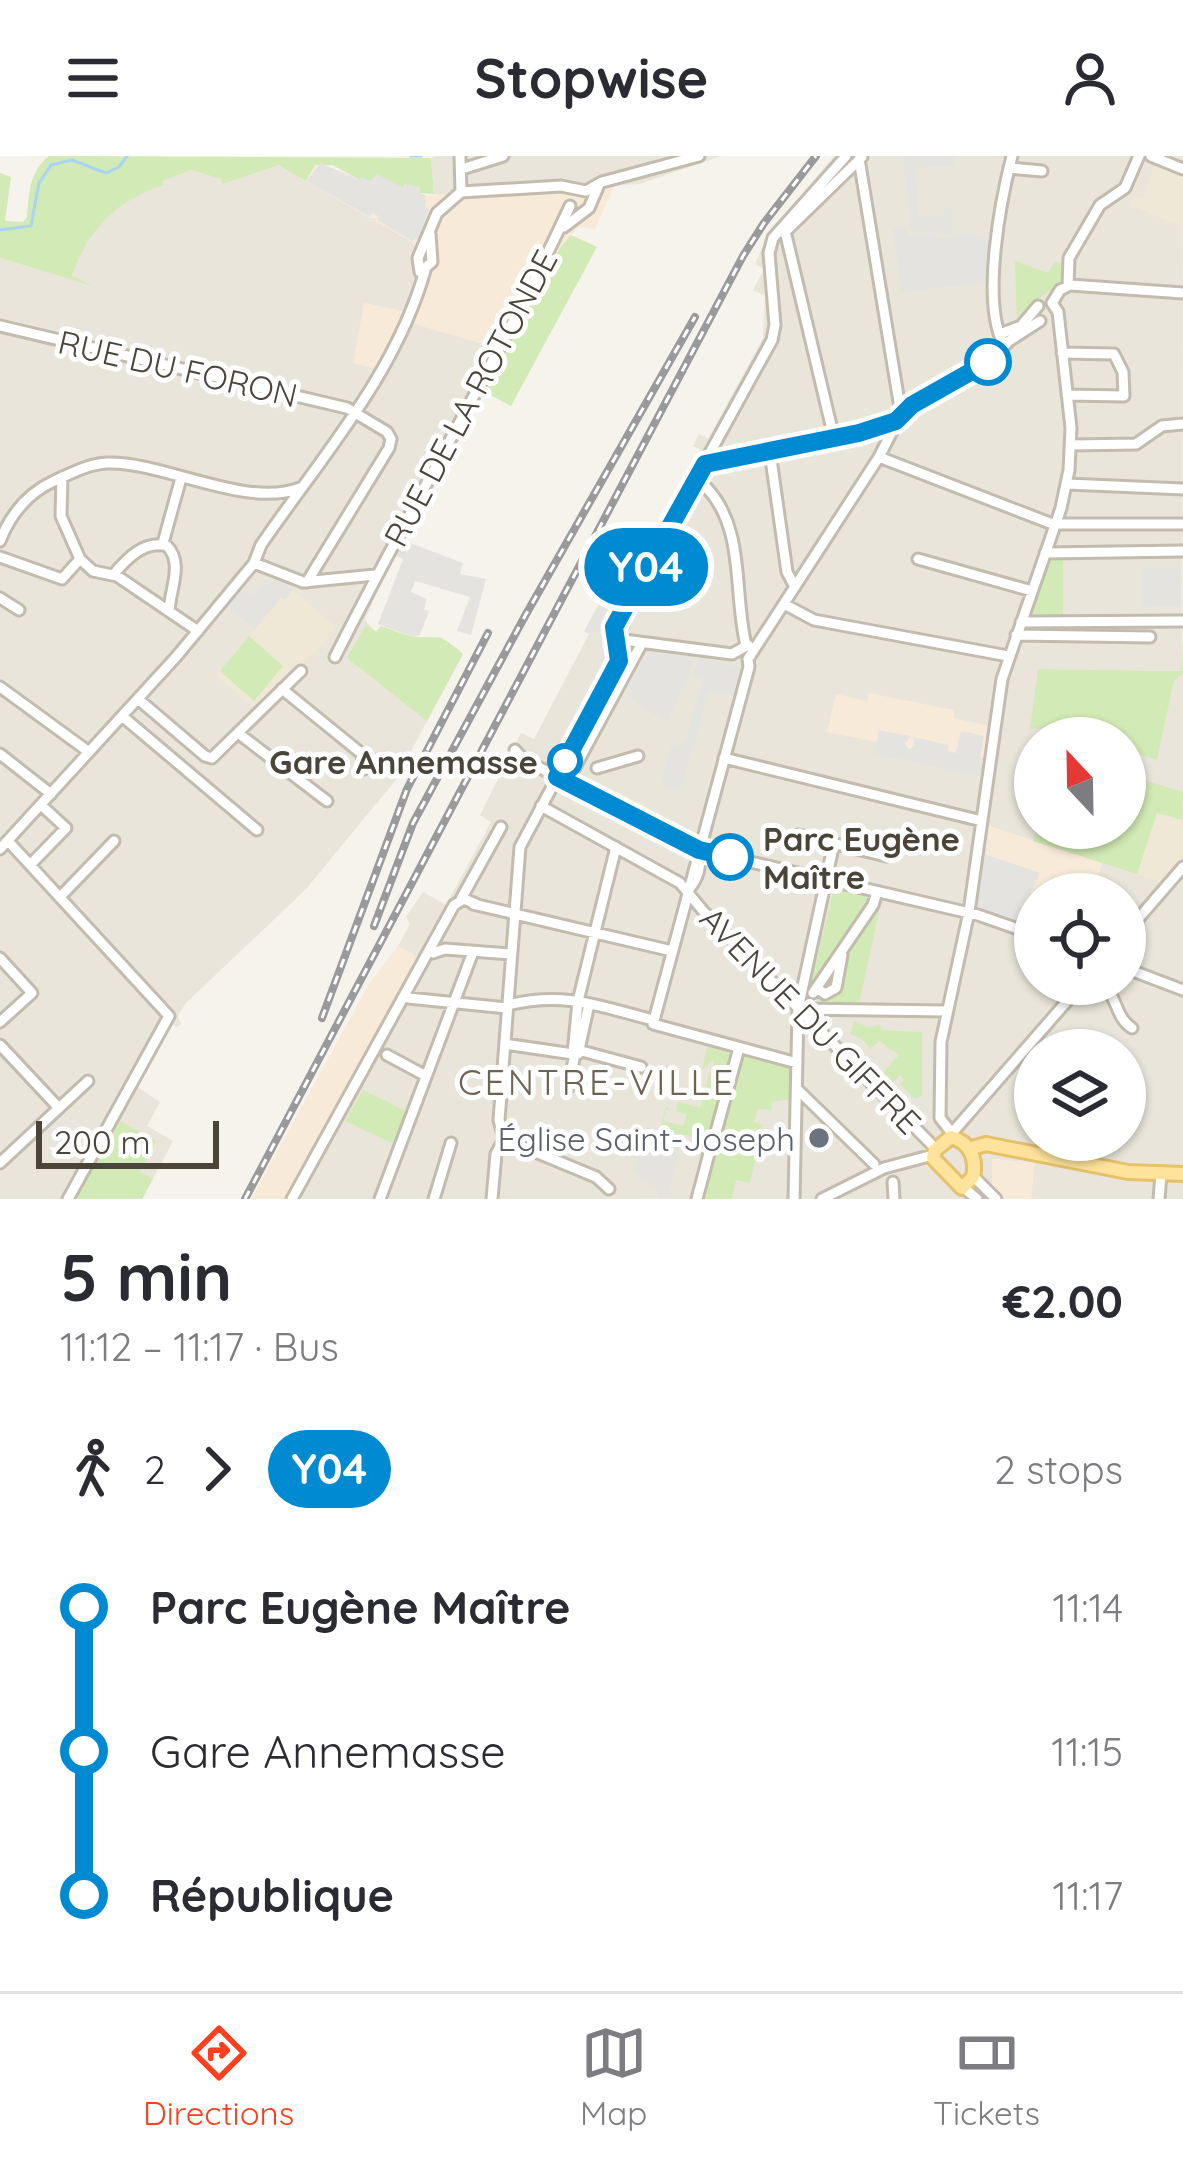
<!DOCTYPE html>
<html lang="en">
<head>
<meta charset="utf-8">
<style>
	body { margin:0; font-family:Quicksand,sans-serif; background:#f2f2f3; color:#2b2b33; height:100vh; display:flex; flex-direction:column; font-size:45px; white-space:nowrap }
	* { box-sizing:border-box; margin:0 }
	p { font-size:39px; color:#7c7c81 }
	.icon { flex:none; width:66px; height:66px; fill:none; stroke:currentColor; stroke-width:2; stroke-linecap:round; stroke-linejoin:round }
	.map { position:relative; height:1043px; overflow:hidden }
	.panel { display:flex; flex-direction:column; background:#fff; flex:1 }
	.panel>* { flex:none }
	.badge { padding:0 24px; border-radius:39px; font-size:42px; line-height:78px }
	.needle { width:78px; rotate:338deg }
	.tools { position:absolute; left:1014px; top:561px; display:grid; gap:24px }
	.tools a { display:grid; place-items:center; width:132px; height:132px; border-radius:50%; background:#fff; box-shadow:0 3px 9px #0004; font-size:60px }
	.scale { position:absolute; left:36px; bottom:30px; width:183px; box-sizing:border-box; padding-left:12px; border:6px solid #4b4439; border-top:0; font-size:33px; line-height:42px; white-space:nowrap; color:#4b4439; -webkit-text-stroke:9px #fff; paint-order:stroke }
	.map>.badge { position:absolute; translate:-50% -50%; box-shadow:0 0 0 6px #fff }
	.legs { display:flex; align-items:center; gap:18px; height:132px; padding:0 60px; font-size:39px }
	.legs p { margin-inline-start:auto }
	.overview { display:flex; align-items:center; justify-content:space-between; height:204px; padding:0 60px }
	h1 { font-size:66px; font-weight:800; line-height:90px }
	ul { padding:0 60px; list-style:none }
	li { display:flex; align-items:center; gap:42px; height:144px; font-size:45px }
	li i { display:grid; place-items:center; width:18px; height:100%; margin:0 15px; background:currentColor }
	li i::after { content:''; width:30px; height:30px; margin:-15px; border:9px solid; border-radius:50%; background:#fff }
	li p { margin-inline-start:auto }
	li:first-child i { background:linear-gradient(#0000 50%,currentColor 0) }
	li:last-child i { background:linear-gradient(currentColor 50%,#0000 0) }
	header { display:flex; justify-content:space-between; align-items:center; height:156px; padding:0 60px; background:#fff; font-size:54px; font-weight:800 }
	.menu { display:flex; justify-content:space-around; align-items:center; height:168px; border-top:3px solid #e1e1e2; background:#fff; font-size:33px; color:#7c7c81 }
	.menu a { display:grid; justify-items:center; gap:6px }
	.menu .on { color:#fc3f1d }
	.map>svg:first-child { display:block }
	.residential { fill:#eae5da; fill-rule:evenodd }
	.commercial { fill:#f7ead8 }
	.education { fill:#efe8d6 }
	.green { fill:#d2eab5 }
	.parking { fill:#e5e3e0 }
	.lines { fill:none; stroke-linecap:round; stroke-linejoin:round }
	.stream { stroke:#a9d4f2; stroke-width:3 }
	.minor-casing { stroke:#c2bbae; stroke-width:15 }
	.major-casing { stroke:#e6c16a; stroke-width:18 }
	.minor { stroke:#fff; stroke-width:9 }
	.major { stroke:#ffe39c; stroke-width:12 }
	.rail-casing { stroke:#9a9a9a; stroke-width:8 }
	.rail { stroke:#fff; stroke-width:3; stroke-dasharray:9; stroke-linecap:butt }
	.line-1-casing { stroke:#fff; stroke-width:27 }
	.line-1 { stroke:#008ad2; stroke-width:18 }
	.stop-1-dot { fill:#fff; stroke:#008ad2; stroke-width:6 }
	.worship-dot { fill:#6b7280; stroke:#fff; stroke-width:4.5 }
	.labels { text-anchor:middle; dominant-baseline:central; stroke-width:10; stroke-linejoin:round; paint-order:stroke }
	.street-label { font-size:33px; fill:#4b4439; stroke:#fff }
	.stop-label { font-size:33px; font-weight:bold; fill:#4b4439; stroke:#fff; text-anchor:end }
	.worship-label { font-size:33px; fill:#5b616d; stroke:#fff; text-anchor:end }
	.neighbourhood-label { font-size:36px; letter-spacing:3px; fill:#6e6250; stroke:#fff }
</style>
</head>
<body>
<header><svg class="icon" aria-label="menu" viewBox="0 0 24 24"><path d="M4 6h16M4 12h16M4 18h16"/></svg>Stopwise<svg class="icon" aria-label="person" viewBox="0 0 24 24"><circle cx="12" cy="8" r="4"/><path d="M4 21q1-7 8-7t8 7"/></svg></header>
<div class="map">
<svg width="1183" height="1043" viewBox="0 0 1183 1043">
	<rect width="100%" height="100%" fill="#f6f3ec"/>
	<!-- residential -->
	<path class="residential" d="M437,0H721L640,28L451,41L434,38L431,2Z
		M834,0H1183L1182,515L1038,513L1044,582H1035V672H1125V594L1157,603L1174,525L1183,518V1043H1031L1034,1007L993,1003L1000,1043H292L424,804L398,790L410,768L406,761L423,736L446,749L491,666L480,659L521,577L534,583L589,478L603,476L694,313L701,294L693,290L699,278L708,283L763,182L765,140L753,134L764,113L755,108L767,81ZM989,670L1102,707L1093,735L1125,738V828H1035V772L980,754L976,747ZM1035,894H1125V984H1035Z
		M278,9L370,62H377L376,65L412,86L425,104L411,157L364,147L407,165L504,194L413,353L365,464L376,476L381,470L413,481H441L463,498L395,625L306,733L185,848L178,860L181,868L177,871L172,868L137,931L160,946L147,970L173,985L142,1043H0V102L71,123L80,97L101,64L137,39L162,29L161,25L192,14Z"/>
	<!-- commercial -->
	<path class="commercial" d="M315,9L426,39L614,31L595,73L578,71L560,92L504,194L407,166L383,215L353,207L364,147L410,157L425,103L412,86L376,65V61L371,62L306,25Z
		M869,537L954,554L953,562L995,571L988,622L875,598L877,586L827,576L836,538L867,545Z
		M989,670L1102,707L1093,735L1101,738H1035V772L979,753L976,746Z
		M398,790L424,804L292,1043H251L370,826Z
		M992,1003L1035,1007L1031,1043H1000L992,1034Z"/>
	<!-- education -->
	<path class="education" d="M1156,5L1183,15V70L1130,50L1133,41L1143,44Z
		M293,434L333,469L334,477L256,553L216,520L281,442L285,444Z
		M1157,656L1183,664V700L1160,726L1137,718Z"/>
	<!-- green -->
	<path class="green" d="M49,0L431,2L434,38L420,37L405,28L403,32L360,24L332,9H315L306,25L278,9L223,28L221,23L192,14L162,25L163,29C115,46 88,73 72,120L93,130L0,102V17L11,21L5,65L23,66L27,61C29,37 29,16 49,0Z
		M571,79L597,91L511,250L481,234L560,92Z
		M1015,105L1048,117L1055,106L1063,108C1065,130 1050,133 1036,145C1028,151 1024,161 1017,168Z
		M1049,401H1063V463H1032L1028,459Z
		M366,469L376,476L381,470C390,473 400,478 410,480C439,485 436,474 463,498L427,565L347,502Z
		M249,480L283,510L254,545L220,515Z
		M1183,483V518L1174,525L1157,604L1125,594V582H1044L1045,572L1030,573L1038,513L1182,515Z
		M1125,607L1139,611L1137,622L1183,636L1182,664L1157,657L1137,718L1033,685L1037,672H1125Z
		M840,735L881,745L859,848L819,846L809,835L833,737Z
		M854,865L868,871L880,869L881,874L922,876V940L915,943L900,928L904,924L900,919L886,933L877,923L899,899L879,885L870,893L862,883L850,878Z
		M708,888L734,896L710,985L660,973L666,950L671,954L666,953L663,965L683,970L687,959L676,955L678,946L700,952L703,939L709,937L705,934L711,912L715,911L713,904L702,913Z
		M742,898L791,910L790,943L772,946L771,954L758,953L754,966L763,969L750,1027L736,1024L732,1043H702Z
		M363,934L406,955L394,988L345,965Z
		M118,964L156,985L140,1016L153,1023L142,1043H73Z"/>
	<!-- parking -->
	<path class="parking" d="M903,0H954V9L916,12L918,60H944V52H952V78L911,75Z
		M321,7L359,24L362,21L370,25L377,18L403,32L405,28L420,31V37L426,39L425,51L429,53L419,82L412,85L377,64L378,60L373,57L370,61L306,25Z
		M893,71L906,72L908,80L937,78L939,82L975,79L976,83H990L986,126L901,136Z
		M402,384L463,407L460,418L486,423L471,479L457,475L470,441L415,425L411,436L427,443L424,453L429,455L420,479L413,481L378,468L403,403L395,399Z
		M629,394L644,402L603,476L589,478L584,475Z
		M1181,411V450L1142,451L1141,412Z
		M274,422L293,434L285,444L281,442L255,473L227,450L240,434L251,440L266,424L273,427Z
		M650,493L695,503L668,566L635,548L636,544L625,538Z
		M699,502L741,511L733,539L710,534L680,635L660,629L671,588L680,590L685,585L703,523L693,519Z
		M879,574L910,580L905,588L909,593L914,590L913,581L949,589L948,595L956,597L961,575L984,580L980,601L985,603L982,621L875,598Z
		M984,698L1040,717L1017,766L979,753L976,746Z
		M665,980L681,984L668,1043H660L655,1030L642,1025L633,1014L646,982L660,985L657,996L660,997Z"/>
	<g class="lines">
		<!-- stream -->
		<path class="stream" d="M411,0H421
			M0,74L31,70L39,27L51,9L72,4L106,17L119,11L127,0"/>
		<defs>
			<path id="minor" d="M460,0L461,36
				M1151,0L1183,13
				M859,3L901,258
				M1009,12L1042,15
				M462,13L503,0
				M564,71L589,52L598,31
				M785,75L834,282
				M784,77L862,1
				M420,116L418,102L437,57L461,36L561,30L586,35L602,26L699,0
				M1068,130L1069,102L1100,49L1125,32L1139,0
				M1052,147L1060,134L1070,129L1183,137
				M0,170L347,252L387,276L391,283L389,292L307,426
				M1000,178L1021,170L1038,150
				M1001,183C983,139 1000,47 1012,0
				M1062,197L1114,198L1123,216L1124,240L1067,239
				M1071,289L1136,288L1162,270L1183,268
				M770,296L787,416L795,431
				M879,301L1055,369
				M704,309L895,265
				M1067,328L1183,333
				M706,331C746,373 733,437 746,489
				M1056,368H1183
				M0,385C11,357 28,337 54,325C72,317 88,308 107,307C163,305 245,353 300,332
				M163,387L181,322
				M1045,397L1183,395
				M0,401L62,423L80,403L61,360L62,321
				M80,403L93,415L117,420L198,475
				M918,403L1032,435
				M254,407L303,426L375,419
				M114,418C127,402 145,384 167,390C184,407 170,433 169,455
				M0,442L19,454
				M784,448L814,464L1008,500
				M1021,466L1183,465
				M1016,479L1150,481
				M616,483L732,498L748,489
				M335,501C411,350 499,203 570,50
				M0,531L89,596
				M282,533L362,598L364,613
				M138,543L205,600L212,602L301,515
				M122,560L257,674
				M238,577L327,645
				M515,594L523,603L699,694L978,759L1035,779
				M0,598L51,638
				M724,602L982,665
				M597,612L638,600
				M567,626L642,487
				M541,650L680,727L704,756L936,993
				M799,679L886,700
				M8,685L169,860L68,1043
				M0,693L176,501L254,407L261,389C322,300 397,217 426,111L432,106L430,78
				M30,709L66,672L41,649
				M688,734C699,722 701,710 699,695
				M60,741L114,685
				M461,743L501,671
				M473,748L672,795
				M1125,778L1183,711
				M433,797L445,793L511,798
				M0,802L32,837L0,866
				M1125,812L1183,834
				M1104,828C1117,842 1116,862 1132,872
				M817,832L825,838L836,832L842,799
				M813,837L873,749L877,736
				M408,842L507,852
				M508,849C565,835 598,850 653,864
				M798,853L947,855
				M505,888L573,898
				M0,889L59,952
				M578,894L641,911
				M573,898L578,845L616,691
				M578,898L589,848
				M387,899L426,920
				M797,907L653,868L749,511L748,503L879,301L901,258L992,203L1009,185L1040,165
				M568,932L575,898
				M797,933L874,1008
				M952,977L1082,828
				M955,981L940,962L941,886L969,756L1002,523L1061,352L1069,314L1071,272L1058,156L1052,147
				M504,983L596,1021L609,1033
				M714,983L739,892
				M0,1007L88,925
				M973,1020L996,1043
				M893,1026L894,1043
				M963,1031L977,1043
				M292,1043L454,749L464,743L476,748
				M380,1043L473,796
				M434,1043L451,987
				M492,1043L496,998L504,983L499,964L520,691L618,507L614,471L772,184L775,169L769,97L773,82L846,0
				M697,1043L711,990
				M794,1043L798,853L834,687
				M822,1043L884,1012L933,999
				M1159,1043L1161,1018"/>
			<path id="major" d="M951,981C970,986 977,1003 973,1021L962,1032L933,1002L935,994Z
				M969,993L986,988L1128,1016L1183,1018"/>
		</defs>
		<!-- minor casing -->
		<use href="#minor" class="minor-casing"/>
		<!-- major casing -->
		<use href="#major" class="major-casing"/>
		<!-- minor -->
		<use href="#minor" class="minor"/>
		<!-- major -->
		<use href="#major" class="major"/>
		<defs>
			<path id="rail" d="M374,770L413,667L525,460L695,161
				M322,862L407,633L488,477
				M245,1043L743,100L764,67L816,0"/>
		</defs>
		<!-- rail casing -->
		<use href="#rail" class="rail-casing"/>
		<!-- rail -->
		<use href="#rail" class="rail"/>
	</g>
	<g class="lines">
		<defs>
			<path id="line-1" d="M730,701L699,694L557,621L619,505L614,471L705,308L859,277L896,265L912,249L988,206"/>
		</defs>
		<!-- line-1 casing -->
		<use href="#line-1" class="line-1-casing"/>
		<!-- line-1 -->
		<use href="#line-1" class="line-1"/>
	</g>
	<!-- markers -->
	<g class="stop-1-dot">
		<circle cx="988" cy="206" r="21"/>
		<circle cx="565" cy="605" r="15"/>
		<circle cx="730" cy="701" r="21"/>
	</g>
	<circle class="worship-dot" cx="819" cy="982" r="12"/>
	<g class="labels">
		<!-- street labels -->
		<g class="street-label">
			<text transform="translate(178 212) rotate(13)">RUE DU FORON</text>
			<text transform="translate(470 242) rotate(-62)">RUE DE LA ROTONDE</text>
			<text transform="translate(811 864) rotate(46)">AVENUE DU GIFFRE</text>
		</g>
		<!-- stop labels -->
		<g class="stop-label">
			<text x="538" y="605">Gare Annemasse</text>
			<text x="763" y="682" text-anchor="start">Parc Eugène<tspan x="763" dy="38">Maître</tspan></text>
		</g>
		<!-- worship labels -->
		<g class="worship-label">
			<text x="795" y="982">Église Saint-Joseph</text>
		</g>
		<!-- neighbourhood labels -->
		<g class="neighbourhood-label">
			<text x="597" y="925">CENTRE-VILLE</text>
		</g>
	</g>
</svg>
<div class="tools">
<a><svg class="needle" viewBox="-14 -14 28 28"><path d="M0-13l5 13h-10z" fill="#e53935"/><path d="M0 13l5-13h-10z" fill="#7c7c81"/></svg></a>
<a><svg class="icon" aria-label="locate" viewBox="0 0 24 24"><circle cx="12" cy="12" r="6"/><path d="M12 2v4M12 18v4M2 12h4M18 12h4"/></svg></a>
<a><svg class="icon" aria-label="layers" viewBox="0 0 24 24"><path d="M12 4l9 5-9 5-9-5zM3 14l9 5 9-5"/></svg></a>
</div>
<div class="scale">200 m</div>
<b class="badge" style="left:646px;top:411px;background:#008ad2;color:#fff">Y04</b>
</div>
<section class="panel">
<div class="overview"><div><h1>5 min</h1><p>11:12 – 11:17 · Bus</p></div><b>€2.00</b></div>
<div class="legs"><svg class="icon" aria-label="walk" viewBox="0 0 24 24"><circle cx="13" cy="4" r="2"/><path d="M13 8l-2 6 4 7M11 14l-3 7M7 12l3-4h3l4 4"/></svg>2<svg class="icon" aria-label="forward" viewBox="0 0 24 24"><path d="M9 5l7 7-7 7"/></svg><b class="badge" style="background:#008ad2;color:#fff">Y04</b><p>2 stops</p></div>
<ul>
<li><i style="color:#008ad2"></i><b>Parc Eugène Maître</b><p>11:14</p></li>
<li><i style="color:#008ad2"></i><span>Gare Annemasse</span><p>11:15</p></li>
<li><i style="color:#008ad2"></i><b>République</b><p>11:17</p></li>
</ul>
</section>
<nav class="menu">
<a class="on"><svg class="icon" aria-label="directions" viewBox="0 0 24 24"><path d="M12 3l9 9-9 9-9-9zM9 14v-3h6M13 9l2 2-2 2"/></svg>Directions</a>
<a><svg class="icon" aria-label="map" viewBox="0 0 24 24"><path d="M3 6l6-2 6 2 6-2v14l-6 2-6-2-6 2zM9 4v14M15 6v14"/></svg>Map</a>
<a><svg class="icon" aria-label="tickets" viewBox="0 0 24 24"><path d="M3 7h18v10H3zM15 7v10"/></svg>Tickets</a>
</nav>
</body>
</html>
